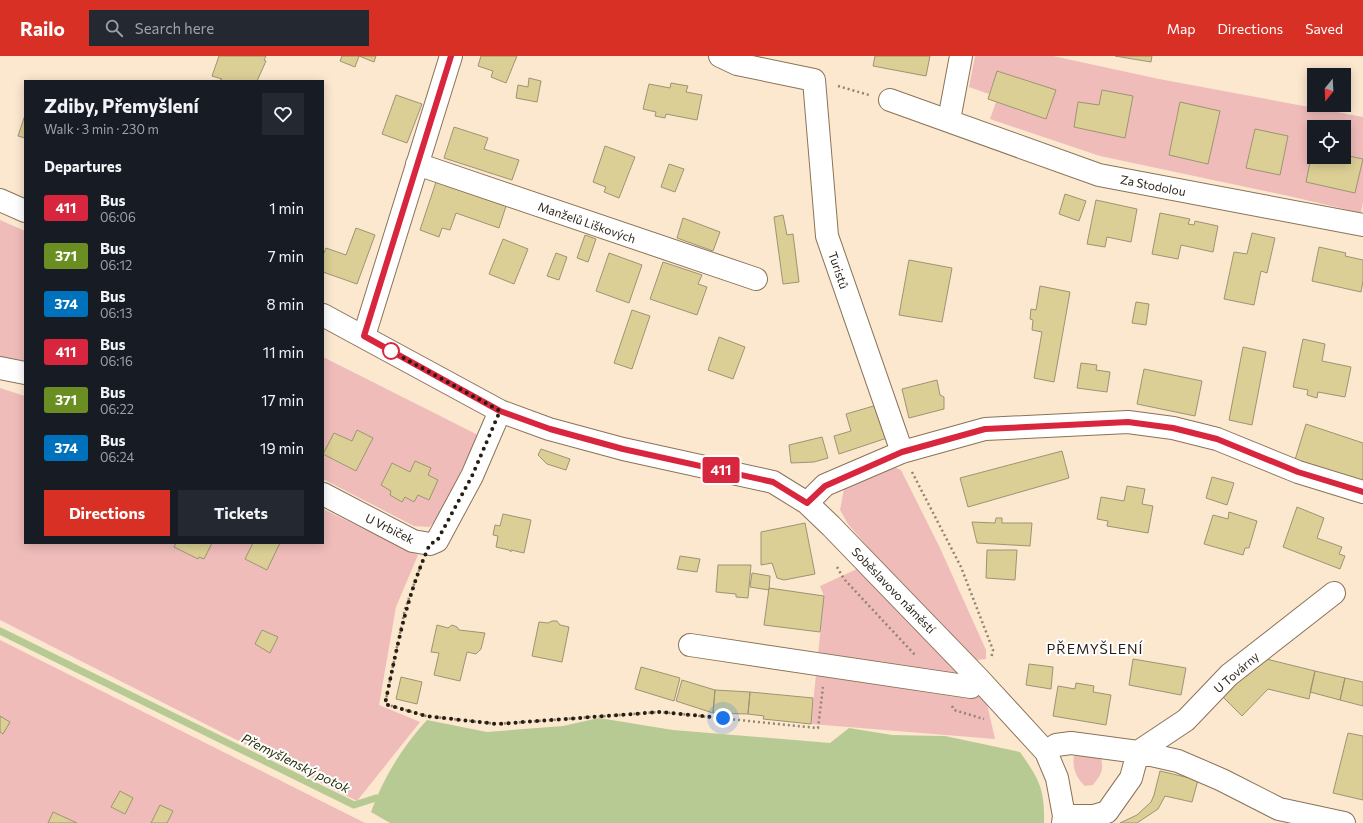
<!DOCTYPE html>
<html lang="en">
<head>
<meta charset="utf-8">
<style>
	body { margin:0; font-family:Commissioner,sans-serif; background:#242831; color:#f1f3f6; height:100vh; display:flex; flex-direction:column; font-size:15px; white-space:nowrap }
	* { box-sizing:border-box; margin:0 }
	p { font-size:13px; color:#9ea1a6 }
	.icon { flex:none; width:22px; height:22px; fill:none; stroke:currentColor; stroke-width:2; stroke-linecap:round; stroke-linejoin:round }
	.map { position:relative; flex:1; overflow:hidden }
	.panel { position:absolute; left:24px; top:24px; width:300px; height:464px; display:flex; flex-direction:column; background:#171b24; border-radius:0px; box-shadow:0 2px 10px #0003 }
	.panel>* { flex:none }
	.badge { padding:0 8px; border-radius:3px; font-size:14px; line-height:26px }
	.needle { width:26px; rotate:198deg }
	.tools { position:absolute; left:1307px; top:12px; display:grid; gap:8px }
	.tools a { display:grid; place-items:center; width:44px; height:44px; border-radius:0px; background:#171b24; box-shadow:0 2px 10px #0003; font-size:20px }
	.you { position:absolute; width:20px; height:20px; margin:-10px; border:3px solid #fff; border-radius:50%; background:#1a73e8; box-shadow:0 0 0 6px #1a73e833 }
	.map>.badge { position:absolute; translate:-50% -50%; box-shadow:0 0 0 2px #fff }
	h2 { padding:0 20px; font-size:15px; line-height:36px }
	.round { display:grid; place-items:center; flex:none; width:42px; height:42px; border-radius:0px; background:#242831 }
	.headline { display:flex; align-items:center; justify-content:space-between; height:68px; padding:0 20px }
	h1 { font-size:19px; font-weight:700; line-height:30px }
	.action { display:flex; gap:8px; margin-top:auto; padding:8px 20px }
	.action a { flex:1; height:46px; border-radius:0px; background:#d93025; color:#fff; font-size:16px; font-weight:700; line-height:46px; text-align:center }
	.action a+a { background:#242831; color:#f1f3f6 }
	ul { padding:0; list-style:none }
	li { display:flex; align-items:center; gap:12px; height:48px; padding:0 20px }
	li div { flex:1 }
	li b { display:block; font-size:15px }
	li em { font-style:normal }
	li .badge { min-width:44px; font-weight:700; text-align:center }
	header { display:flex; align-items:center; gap:24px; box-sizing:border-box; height:56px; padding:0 20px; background:#d93025; color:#fff }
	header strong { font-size:19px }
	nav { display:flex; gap:22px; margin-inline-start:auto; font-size:14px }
	.search { width:280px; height:36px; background:#242831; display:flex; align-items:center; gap:10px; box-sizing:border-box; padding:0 14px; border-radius:0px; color:#9ea1a6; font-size:15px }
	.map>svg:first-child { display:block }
	.green { fill:#efbcba; fill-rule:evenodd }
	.water { fill:#b8ca94 }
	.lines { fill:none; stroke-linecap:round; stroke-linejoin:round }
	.stream { stroke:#b8ca94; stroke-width:7 }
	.building { fill:#dbcf96; stroke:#9c9572 }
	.minor-casing { stroke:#8a7357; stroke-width:24 }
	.path { stroke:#928372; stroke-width:2.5; stroke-dasharray:2 3; stroke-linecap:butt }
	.minor { stroke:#fff; stroke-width:22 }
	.line-casing { stroke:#fff; stroke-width:9 }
	.line { stroke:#d7263d; stroke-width:6 }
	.walk { stroke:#271e13; stroke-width:4; stroke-dasharray:0 7.2 }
	.stop-dot { fill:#fff; stroke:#d7263d; stroke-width:2 }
	.labels { text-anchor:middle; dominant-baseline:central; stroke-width:4; stroke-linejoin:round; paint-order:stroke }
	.street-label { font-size:12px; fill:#271e13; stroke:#fff }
	.water-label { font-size:13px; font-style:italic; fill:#242f06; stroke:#fff }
	.quarter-label { font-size:14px; letter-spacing:1px; fill:#271e13; stroke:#fff }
</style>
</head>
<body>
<header>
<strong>Railo</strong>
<div class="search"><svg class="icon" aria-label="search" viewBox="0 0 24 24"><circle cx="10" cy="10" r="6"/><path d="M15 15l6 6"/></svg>Search here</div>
<nav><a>Map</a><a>Directions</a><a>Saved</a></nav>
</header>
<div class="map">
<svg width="1363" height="767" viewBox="0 0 1363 767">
	<rect width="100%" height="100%" fill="#fce7cf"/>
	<!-- green -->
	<path class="green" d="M975,0H1053L1159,23L1363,61V146L1361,157L1289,140L1100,100L990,63L996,46L1046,63L1056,35L997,15L989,38L969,31ZM1314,71H1344V101H1314Z
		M0,164L25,175V306L0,301Z
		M323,301L478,379L439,461L429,471L414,470L323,423Z
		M0,332L25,340V487H323V453L418,499L396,551L379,649L420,666L357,745L0,564Z
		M891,409L901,414L940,492L986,594V603L977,604L995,683L811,668L824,540L820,530L857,513L872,496L848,468L840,454L844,433L849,427Z
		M0,584L365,767H0Z
		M1083,697L1095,698L1101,702C1104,714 1101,719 1093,729L1085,730C1076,722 1072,711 1074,700Z"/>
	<!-- water -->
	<path class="water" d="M599,662L673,674L830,687L849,672L892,679L945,680L1020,696C1039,723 1045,733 1044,767H390L371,756C383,722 403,690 427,664L487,676L563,670Z"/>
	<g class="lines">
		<!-- stream -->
		<path class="stream" d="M0,575L354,749L376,742L385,743"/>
	</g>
	<!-- building -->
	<path class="building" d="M219,0H266L264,4L266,5L257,25H219L222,23L212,20Z
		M342,0H359L355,11L340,5Z
		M359,0H376L374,6Z
		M481,0H517L506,27L491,21L493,15L478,10Z
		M875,0H930L926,20L873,10Z
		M1115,0H1152L1151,6Z
		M997,15L1056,34L1046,63L988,43Z
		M529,22L541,25L537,46L516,42L518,29L528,31Z
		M671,27L688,30L686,36L702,39L697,64L666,58L665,62L655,60L656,56L643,53L649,28L670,32Z
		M1102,34L1133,40L1125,82L1074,71L1078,46L1099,49Z
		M396,39L422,48L407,87L382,78Z
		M1180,46L1220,55L1208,108L1169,99Z
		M25,59V82L18,80Z
		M454,71L488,82L484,93L519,104L512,124L444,102Z
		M1255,73L1288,80L1280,119L1246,112Z
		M605,90L635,101L619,142L604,136L606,131L593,126Z
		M1313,92L1314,101H1344V99L1363,103L1355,137L1306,126Z
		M669,108L684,113L675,136L661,131Z
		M436,126L506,150L499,172L456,157L450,174L442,172L439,181L420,174Z
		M1065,138L1086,145L1079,165L1059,158Z
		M1096,144L1137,153L1131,186L1107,181L1105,191L1087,188Z
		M1160,157L1190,163L1188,168L1194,169L1195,165L1218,170L1213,196L1181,189L1178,203L1152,198Z
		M783,159L787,179L793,178L799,226L783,228L774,161Z
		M683,162L720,176L713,195L677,182Z
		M356,172L375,179L357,228L323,216V199L326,192L346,199Z
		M1252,177L1275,182L1267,217L1261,215L1254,249L1224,243L1234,196L1247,198Z
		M585,179L596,183L588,206L577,202Z
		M503,183L528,193L514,228L489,218Z
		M1319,191L1346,197L1345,200L1363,204V225L1361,236L1312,225Z
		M556,197L567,201L559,224L547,220Z
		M609,197L642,209L629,247L596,235Z
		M909,204L952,212L942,266L899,259Z
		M663,206L702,219L698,228L707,231L697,259L650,243Z
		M1040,230L1070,236L1054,326L1034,322L1042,276L1032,274L1033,264L1030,263L1031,253L1036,254Z
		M1136,246L1149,248L1146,269L1132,267Z
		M632,254L650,260L632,313L614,307Z
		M719,281L745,291L733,323L708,314Z
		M1303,283L1325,288L1322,305L1351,311L1345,341L1318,336L1317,342L1307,339L1308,334L1293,331Z
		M1243,291L1266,296L1252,369L1229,364Z
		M1081,307L1097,309L1096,314L1110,316L1107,336L1077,332Z
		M1144,313L1202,325L1195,360L1137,348Z
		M937,324L940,339L944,341V353L909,362L902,333Z
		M877,349L887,382L839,398L834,380L851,375L846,358Z
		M1306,368L1363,387V429L1294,407Z
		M357,374L373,382L356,415L323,398L334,377L352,385Z
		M822,381L828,402L814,406L791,407L789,389Z
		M541,393L570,403L566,414L547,408L538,399Z
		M1062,395L1069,422L968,451L960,422Z
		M415,405L431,412L428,419L438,424L429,444L418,439L414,446L405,441L402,446L390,439L391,435L381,429L392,407L410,416Z
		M1212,421L1234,427L1227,449L1206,442Z
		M1127,430L1145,433L1142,448L1153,450L1148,477L1107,470L1108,465L1097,463L1101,441L1124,445Z
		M1297,451L1324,462L1317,482L1342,491L1339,498L1345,500L1340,513L1283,491Z
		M1229,456L1257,465L1249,492H1245L1243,499L1204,488L1213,459L1228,463Z
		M503,458L531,464L524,497L511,494V496L509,494L496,491L498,480L493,479L495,469L500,470Z
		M996,462H1002V467H1032L1030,490L977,487L972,466L995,467Z
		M805,467L815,518L784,524L777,522L772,507L761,509V476Z
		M176,487H212L204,503L199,501L198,503L174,491Z
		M253,487H280L267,514L245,503Z
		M987,494H1017L1015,524L986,522Z
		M680,500L700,503L697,516L677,513Z
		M718,509H751L748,542L736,541V538L716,536Z
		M752,517L770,520L769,534L750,531Z
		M769,532L824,540L820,576L764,569Z
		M552,565H557L560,569L569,571L562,606L532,600L539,566L548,567Z
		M437,569L448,572L452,569L457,571L459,574L485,577L481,593L476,598L467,596L460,625L434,619L439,597L431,596Z
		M262,574L278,581L270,597L255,588Z
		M1258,601L1315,615L1309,643L1268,633L1242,660L1221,639Z
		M1133,603L1186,612L1181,639L1129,629Z
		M1029,608L1053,611L1051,633L1026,629Z
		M641,611L680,622L674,645L635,633Z
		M1315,615L1345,622L1340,644L1310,636Z
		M401,621L422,626L417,648L396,643Z
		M1345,622L1363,626V650L1340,644Z
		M682,624L715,634L713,657L676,645Z
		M1076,627L1094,630L1093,636L1111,639L1106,669L1053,660L1058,630L1075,633Z
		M715,634L750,636L748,658L713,657Z
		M750,636L813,642L811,668L763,663L764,660L748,658Z
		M0,660L10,666L3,678L0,676Z
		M1348,677L1363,680V744L1333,737Z
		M1160,715L1198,724L1192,746L1165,740L1158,753L1137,767H1120L1137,759L1151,746L1154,739Z
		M120,735L133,742L125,758L111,751Z
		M160,749L173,755L167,767H151Z
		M53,756L77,767H48Z"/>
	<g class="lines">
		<defs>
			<path id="minor" d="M720,0L737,8L814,24L827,180L902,396
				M890,44L1099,119L1363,169
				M949,64L961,0
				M417,108L756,223
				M0,144L25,155
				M323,259L500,355L549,373L623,393L773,426L807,447L831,470L979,623L1046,696L1057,722L1064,760L1063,767
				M364,280L451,0
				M0,312L25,317
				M323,438L413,485L430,488L437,485L472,420L500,355
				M807,447L825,429L902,396L985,373L1128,366L1173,372L1217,383L1298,416L1363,436
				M690,589L971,631L979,623
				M1046,696L1056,689L1071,687L1138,696L1178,705L1222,724L1279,753L1344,767
				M1064,760H1094L1107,756L1131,722L1138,696L1186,664L1229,619L1334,537"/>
		</defs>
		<!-- minor casing -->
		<use href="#minor" class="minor-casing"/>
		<!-- path -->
		<path class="path" d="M838,30L869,39
			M912,416L961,511L993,594L991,603
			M421,509L405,553L385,648L426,660L497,668L660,656L818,672L823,631
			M837,511L844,523L916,600
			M952,650L954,654L984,663"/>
		<!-- minor -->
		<use href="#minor" class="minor"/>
	</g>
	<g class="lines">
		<defs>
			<path id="line" d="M451,0L364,280L500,355L550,373L623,393L773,426L807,447L825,430L902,396L985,373L1128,366L1173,372L1217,383L1298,416L1363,436"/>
		</defs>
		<!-- line casing -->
		<use href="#line" class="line-casing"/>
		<!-- line -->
		<use href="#line" class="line"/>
		<!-- walk -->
		<path class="walk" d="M391,295L500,355L472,420L437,485L430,488C406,541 397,592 385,648L426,660L497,668L660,656L723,662"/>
	</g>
	<!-- markers -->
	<circle class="stop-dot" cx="391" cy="295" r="8"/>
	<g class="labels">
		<!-- street labels -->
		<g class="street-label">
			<text transform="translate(1153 129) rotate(11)">Za Stodolou</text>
			<text transform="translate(587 166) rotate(19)">Manželů Liškových</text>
			<text transform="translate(839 214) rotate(71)">Turistů</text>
			<text transform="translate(390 472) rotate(26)">U Vrbiček</text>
			<text transform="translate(894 534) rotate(46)">Soběslavovo náměstí</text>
			<text transform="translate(1236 616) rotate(-41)">U Továrny</text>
		</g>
		<!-- water labels -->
		<g class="water-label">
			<text transform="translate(296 707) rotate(26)">Přemyšlenský potok</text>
		</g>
		<!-- quarter labels -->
		<g class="quarter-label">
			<text x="1095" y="592">PŘEMYŠLENÍ</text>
		</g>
	</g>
</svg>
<div class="tools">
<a><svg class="needle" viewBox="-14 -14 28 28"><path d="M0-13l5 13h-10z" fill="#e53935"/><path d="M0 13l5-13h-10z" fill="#9ea1a6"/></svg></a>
<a><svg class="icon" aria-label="locate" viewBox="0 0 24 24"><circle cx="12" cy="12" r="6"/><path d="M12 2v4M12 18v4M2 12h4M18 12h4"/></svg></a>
</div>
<div class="you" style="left:723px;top:662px"></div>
<b class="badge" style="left:721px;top:414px;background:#d7263d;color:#fff">411</b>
<section class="panel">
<div class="headline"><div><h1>Zdiby, Přemyšlení</h1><p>Walk · 3 min · 230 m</p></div><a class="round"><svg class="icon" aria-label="heart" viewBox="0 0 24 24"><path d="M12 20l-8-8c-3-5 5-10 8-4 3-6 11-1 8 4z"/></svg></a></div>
<h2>Departures</h2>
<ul>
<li><span class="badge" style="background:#d7263d;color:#fff">411</span><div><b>Bus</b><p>06:06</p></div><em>1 min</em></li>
<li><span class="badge" style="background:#6b8e23;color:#fff">371</span><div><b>Bus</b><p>06:12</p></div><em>7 min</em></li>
<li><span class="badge" style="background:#0072bc;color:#fff">374</span><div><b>Bus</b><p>06:13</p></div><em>8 min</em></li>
<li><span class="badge" style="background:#d7263d;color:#fff">411</span><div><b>Bus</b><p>06:16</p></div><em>11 min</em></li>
<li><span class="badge" style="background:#6b8e23;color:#fff">371</span><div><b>Bus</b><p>06:22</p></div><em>17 min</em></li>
<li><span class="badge" style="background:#0072bc;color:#fff">374</span><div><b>Bus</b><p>06:24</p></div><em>19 min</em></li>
</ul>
<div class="action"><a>Directions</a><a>Tickets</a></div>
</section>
</div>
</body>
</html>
